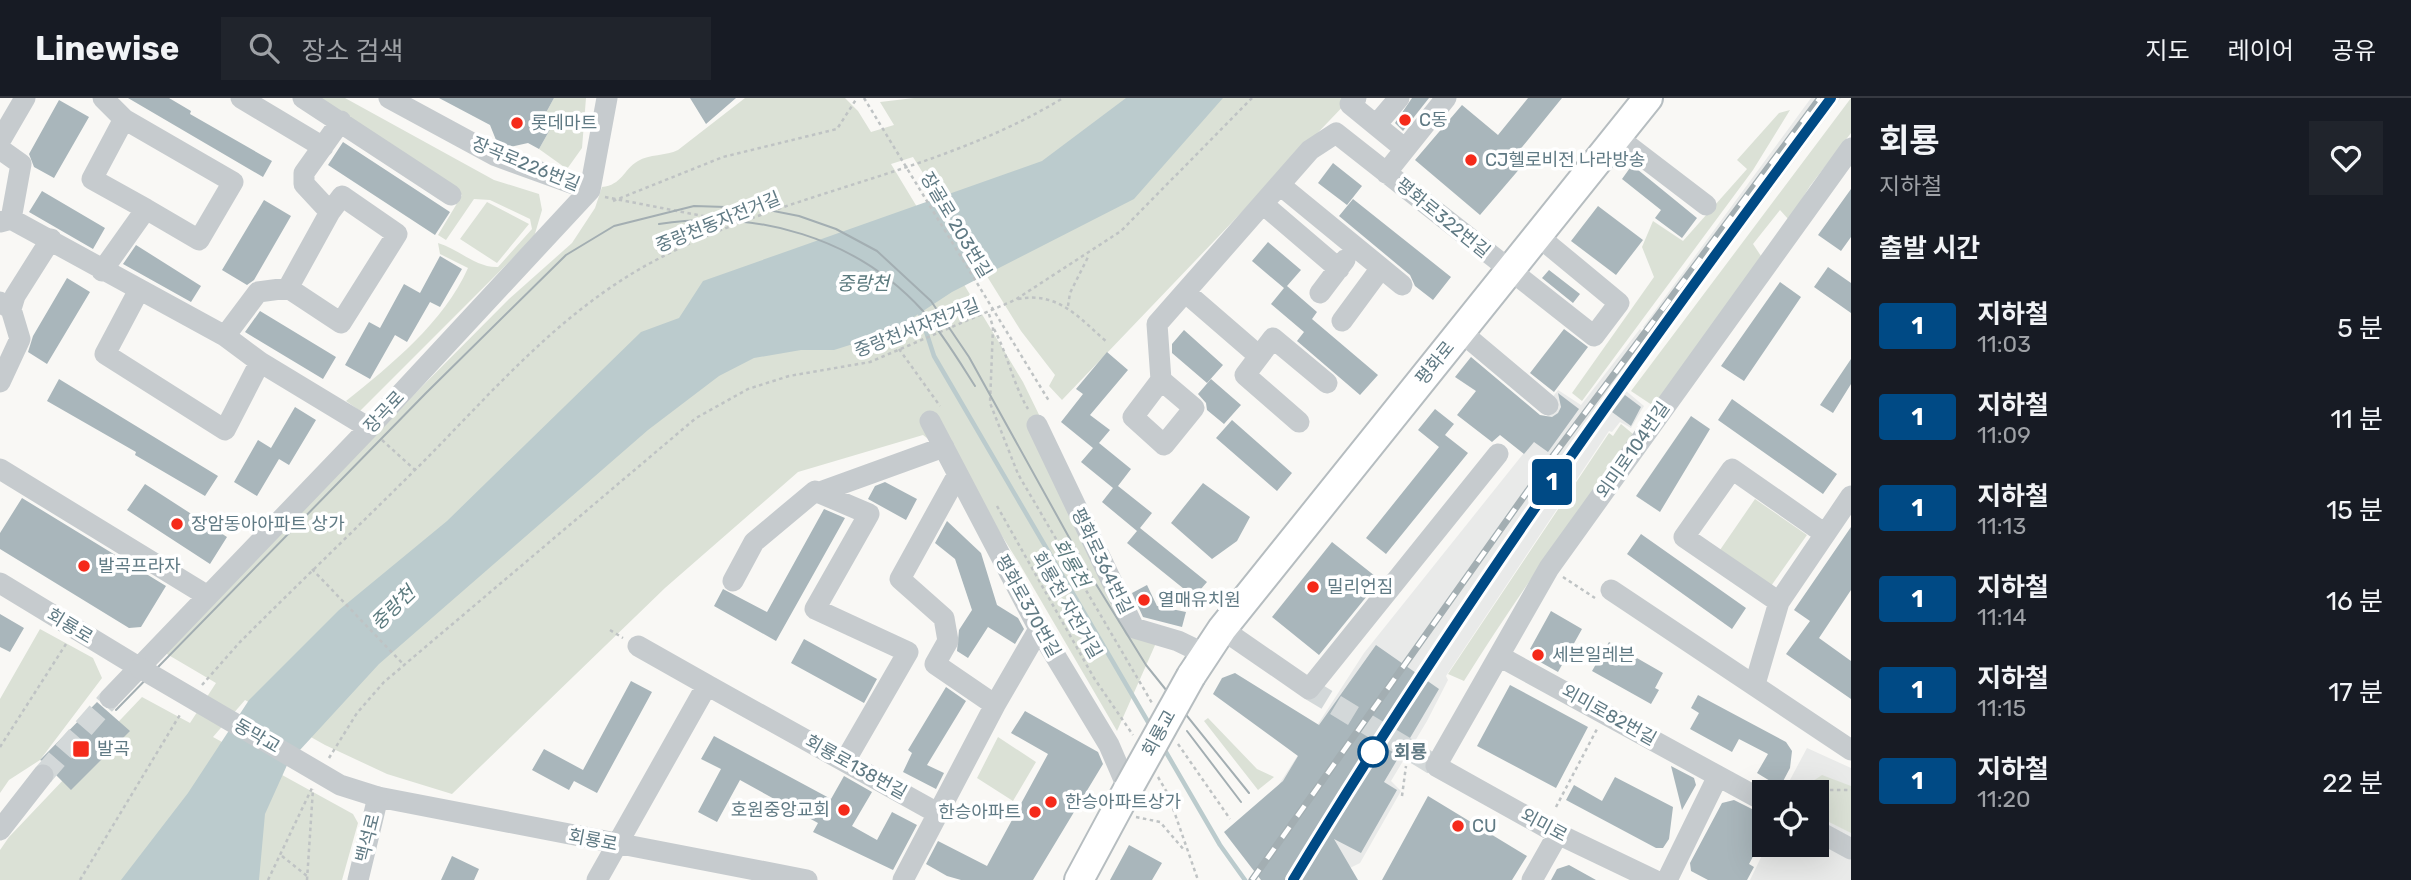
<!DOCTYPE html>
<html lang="ko">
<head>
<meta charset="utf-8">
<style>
	body { margin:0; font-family:Rubik,"Noto Sans KR",sans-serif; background:#20242c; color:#f1f3f6; height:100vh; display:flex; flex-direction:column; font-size:26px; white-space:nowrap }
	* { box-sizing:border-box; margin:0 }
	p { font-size:23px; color:#9ea1a6 }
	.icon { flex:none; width:38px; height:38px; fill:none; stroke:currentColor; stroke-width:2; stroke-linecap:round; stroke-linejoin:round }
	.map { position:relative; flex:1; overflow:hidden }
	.details { display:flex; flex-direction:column; background:#171b24; width:560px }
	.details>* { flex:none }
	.badge { padding:0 14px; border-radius:5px; font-size:24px; line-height:46px }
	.controls { position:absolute; left:1752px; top:682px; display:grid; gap:14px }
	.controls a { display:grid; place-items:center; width:77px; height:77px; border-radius:0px; background:#171b24; box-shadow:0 7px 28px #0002; font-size:35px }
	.map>.badge { position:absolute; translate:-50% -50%; box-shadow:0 0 0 4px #fff }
	h2 { padding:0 28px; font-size:26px; line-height:63px }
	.round { display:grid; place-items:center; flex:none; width:74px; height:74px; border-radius:0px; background:#20242c }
	.summary { display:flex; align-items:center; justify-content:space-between; height:119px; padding:0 28px }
	h1 { font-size:33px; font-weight:700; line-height:52px }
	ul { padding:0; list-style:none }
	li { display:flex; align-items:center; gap:21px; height:91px; padding:0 28px }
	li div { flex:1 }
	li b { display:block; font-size:26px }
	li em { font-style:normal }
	li .badge { min-width:77px; font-weight:700; text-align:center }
	header { display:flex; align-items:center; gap:42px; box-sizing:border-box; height:98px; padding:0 35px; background:#171b24; border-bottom:2px solid #363941 }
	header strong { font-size:33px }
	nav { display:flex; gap:38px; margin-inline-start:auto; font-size:24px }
	.search { width:490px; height:63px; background:#20242c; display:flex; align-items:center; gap:18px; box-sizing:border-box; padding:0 24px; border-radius:0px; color:#9ea1a6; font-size:26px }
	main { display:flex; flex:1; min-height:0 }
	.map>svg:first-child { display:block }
	.built { fill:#e9eae9 }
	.green { fill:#dbe1d6 }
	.water { fill:#bbcbcd }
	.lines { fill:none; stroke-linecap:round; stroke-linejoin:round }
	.stream { stroke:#bbcbcd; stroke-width:4.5 }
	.building { fill:#a9b6bb }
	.minor-tunnel { stroke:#d3d8d9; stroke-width:21; stroke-dasharray:21 10; stroke-linecap:butt }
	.major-casing { stroke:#b6bdc0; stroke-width:32 }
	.path { stroke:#bfc3c4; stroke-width:2.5; stroke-dasharray:3.5 3.5; stroke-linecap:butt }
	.minor { stroke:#c6cbce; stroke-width:21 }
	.major { stroke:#fff; stroke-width:28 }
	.tram { stroke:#a3aeb2; stroke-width:2 }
	.rail-casing { stroke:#a3aeb2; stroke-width:7 }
	.rail { stroke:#fff; stroke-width:4.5; stroke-dasharray:13; stroke-linecap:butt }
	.major-bridge-casing { stroke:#b6bdc0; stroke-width:32; stroke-linecap:butt }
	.path-bridge { stroke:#bfc3c4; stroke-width:2.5; stroke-dasharray:3.5 3.5; stroke-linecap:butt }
	.minor-bridge { stroke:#c6cbce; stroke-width:21 }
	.major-bridge { stroke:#fff; stroke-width:28 }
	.line-casing { stroke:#fff; stroke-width:16 }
	.line { stroke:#004a85; stroke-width:10 }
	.poi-dot { fill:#f52a1a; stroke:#fff; stroke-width:2.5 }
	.stop-dot { fill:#fff; stroke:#004a85; stroke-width:3.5 }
	.labels { text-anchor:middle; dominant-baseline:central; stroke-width:7; stroke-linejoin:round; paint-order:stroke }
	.poi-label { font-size:18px; fill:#607a84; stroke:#fff; text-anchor:start }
	.street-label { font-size:18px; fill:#607a84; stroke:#fff }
	.stop-label { font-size:18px; font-weight:bold; fill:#607a84; stroke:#fff; text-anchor:start }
	.water-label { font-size:19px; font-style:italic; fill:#5b7a7e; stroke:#fff }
</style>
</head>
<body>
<header>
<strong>Linewise</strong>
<div class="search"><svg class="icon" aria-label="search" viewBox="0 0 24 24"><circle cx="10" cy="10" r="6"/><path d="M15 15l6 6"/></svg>장소 검색</div>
<nav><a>지도</a><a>레이어</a><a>공유</a></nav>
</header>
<main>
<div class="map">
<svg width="1851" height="782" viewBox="0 0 1851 782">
	<rect width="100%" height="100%" fill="#f9f8f5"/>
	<!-- built -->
	<path class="built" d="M1811,0H1841L1660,245L1643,229Z
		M1640,231L1658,249L1625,292L1644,308L1631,330L1620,324L1612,334L1609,333L1446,578L1448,582L1427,623L1391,683L1401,693L1360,765L1346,772L1276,691L1364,555L1551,321L1542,313L1558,292L1581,307Z
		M1807,650L1851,670V782H1750L1767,747H1816V695H1783Z"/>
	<!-- green -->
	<path class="green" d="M310,0H345L494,82L539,96L542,112L534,139L360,313L346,303C391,267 444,224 468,170L440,156L438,145C459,151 476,170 498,169L532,131L530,121L490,102L474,101L446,142L438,137L462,97Z
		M554,0H586L582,50L567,71L539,51L552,28L542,22Z
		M745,0H845L858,13L871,34L894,27L880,4L914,0H1351L1062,302L1049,288L1055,277L1021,233L913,59L891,66L1023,284L1134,511L1156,545L1117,633L1019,465L953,360L923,337L798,374L665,490L452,696L387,676L325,647L245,602L213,639L353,716L358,725L342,782H0V752L9,739L142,599L190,625L216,585L160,552L509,201L572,145L595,110L602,89C622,87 623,72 638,63C649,56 666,58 678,52Z
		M1851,0V35L1810,88L1789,122L1780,112L1753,146L1763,161C1662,301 1556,436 1464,583L1448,576L1609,335L1613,338L1621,326L1633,336L1652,307L1631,293Z
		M1790,12L1753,72L1582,303L1572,295L1654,179L1642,149L1653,123L1683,143L1747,71L1737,62L1779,15Z
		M487,104L529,126L497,165L460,141Z
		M1755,401L1807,437L1771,488L1720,452Z
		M40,531L93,560L102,580L40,662L9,682L0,695V601Z
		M1208,620L1257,671L1274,679L1258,692L1204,623Z
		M998,639L1036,664L1013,703L977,680Z
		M1822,677L1851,688V735L1817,718L1816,695H1795Z"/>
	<!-- water -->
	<path class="water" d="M1126,0H1223L1134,101L952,194L891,234L834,252H801L754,260L719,278L648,332L379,566L288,665L265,716L259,782H121L188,695L249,602L339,512L447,423L641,234L679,220L703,183L1042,63Z"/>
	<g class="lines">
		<!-- stream -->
		<path class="stream" d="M918,209L934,258L1151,629
			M1163,649L1220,747L1245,782"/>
	</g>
	<!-- building -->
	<path class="building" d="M128,0H169L191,13L190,16L272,63L263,79Z
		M439,0H554L542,22L552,28L539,51L528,45L510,49L496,42L490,27Z
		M690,0H736L706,26Z
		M1412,0H1429L1403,33L1395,25Z
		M1528,0H1562L1518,54L1527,62L1480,117L1415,62L1462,7L1498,37Z
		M59,2L89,19L54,80L34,69L29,56Z
		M343,44L450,114L435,137L328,67Z
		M1333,65L1362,88L1347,107L1318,85Z
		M1632,67L1697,120L1682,140L1655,120L1661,112L1622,81Z
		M1851,91V139L1841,153L1818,137Z
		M42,93L105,130L93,151L29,114Z
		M1353,101L1451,179L1433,202L1415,188L1410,177L1339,118Z
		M264,102L291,118L254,182L247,187L222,172Z
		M1598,108L1643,142L1616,177L1571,143Z
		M1268,144L1301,172L1287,188L1317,214L1312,221L1378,277L1360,297L1297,243L1304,234L1271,206L1284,190L1252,163Z
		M136,147L201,188L191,204L123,166Z
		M440,158L462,171L440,209L430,204L407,244L395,237L370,281L345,267L369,224L380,230L404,186L420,195Z
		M1828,169L1851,185V215L1814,189Z
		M1549,172L1580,196L1573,205L1542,180Z
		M67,180L90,194L47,266L28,254L33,238Z
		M1780,184L1801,199L1744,283L1721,268Z
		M260,213L336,259L323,281L245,234Z
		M1564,231L1588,249L1554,294L1530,275Z
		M1184,232L1223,267L1207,285L1172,255V246Z
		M1107,254L1128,272L1090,317L1110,332L1099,345L1131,371L1118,388L1152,415L1140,430L1207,484L1194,499L1127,445L1137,433L1102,404L1113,390L1081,364L1093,350L1061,324L1083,296L1076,291Z
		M1471,259L1540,317L1552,319L1558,315L1561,309L1558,295L1579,311L1548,354L1534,344L1524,356L1500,337L1492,344L1457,317L1476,293L1455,279Z
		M1851,261V286L1833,315L1820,307Z
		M59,281L218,378L205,398L135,357L136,354L47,303Z
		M1211,281L1241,307L1224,326L1207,312L1206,305L1198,296Z
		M1625,297L1641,309L1631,328L1612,314Z
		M1732,301L1837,376L1823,396L1718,322Z
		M295,309L316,322L289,367L279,361L257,398L234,384L258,342L271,350Z
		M1435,311L1454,326L1445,337L1468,355L1386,456L1366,440L1439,349L1418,332Z
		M1691,318L1710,331L1660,414L1636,398Z
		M1232,322L1292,375L1277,393L1216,340Z
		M885,384L917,401L906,422L868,401L875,388Z
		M1203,385L1250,419L1237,443L1212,461L1171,425Z
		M145,386L227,439L210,466L127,412Z
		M22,400L166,488L141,529L129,530L0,451V435Z
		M824,411L845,420L776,543L714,508L723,491L767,514Z
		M947,423L981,455L997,507L1018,520L1024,531L1015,546L988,529L968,560L957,553L959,532L972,512L955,461L935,445Z
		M1851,429V492L1819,540L1851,563V601L1786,556L1810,523L1794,512Z
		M1641,436L1746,510L1732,531L1627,456Z
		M1332,444L1380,482L1319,557L1272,519Z
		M1147,487L1157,508L1186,514L1182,529L1143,519L1132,495Z
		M1551,513L1582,531L1558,574L1533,560L1536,554L1530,551Z
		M0,516L24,530L10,554L0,549Z
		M804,541L877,581L864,605L791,565Z
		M1609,544L1663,575L1655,590L1659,592L1651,606L1592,573Z
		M1376,547L1439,591L1384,684L1397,692L1361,755L1334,741L1358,782H1261L1224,734L1283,683L1298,658L1213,596L1222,580L1235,575L1319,627Z
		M631,583L652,594L597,695L574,683L569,692L532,672L544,651L583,672Z
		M1510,587L1588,629L1556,690L1477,648Z
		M946,589L966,603L927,667L944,675L936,691L903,674L912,655L908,652Z
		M1698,597L1786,644L1792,653L1790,670L1780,689L1757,675L1768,656L1739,641L1732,654L1690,631L1699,615L1691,610Z
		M97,604L130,633L71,692L56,677L52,667L40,662Z
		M1025,613L1098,654L1103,666L1033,782H961L947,778L926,766L938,743L987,768L1048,656L1011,635Z
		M714,638L831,701L844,678L872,694L852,728L877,742L892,714L917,727L893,772L813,734L818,725L740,682L717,724L698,714L721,671L701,661Z
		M1671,668L1694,680L1696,687L1682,712Z
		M1615,679L1673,709L1669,741L1663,750H1656L1566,702L1574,687L1602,703Z
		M1428,698L1527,758L1512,782H1382Z
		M1734,702L1762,716L1757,733L1764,738L1749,766L1754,769L1747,782H1708L1691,773L1690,765L1722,705Z
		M1129,747L1162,765L1152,782H1110Z
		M452,758L479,771L474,782H441Z
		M1569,767L1596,782H1551L1557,771Z"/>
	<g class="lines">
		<!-- minor-tunnel -->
		<path class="minor-tunnel" d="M1309,591L1436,668
			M43,677L110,600"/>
		<defs>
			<path id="major" d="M1191,578L1222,531L1648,0
				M1079,782L1128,691"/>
		</defs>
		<!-- major casing -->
		<use href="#major" class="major-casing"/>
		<!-- path -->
		<path class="path" d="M605,99L739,125
			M613,103L723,59L837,31L857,0
			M1018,201C1059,193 1080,221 1108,245
			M1068,208L1070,195L1089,157
			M989,216L993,229L990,305L1018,376L1152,605
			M994,231C1008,257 1013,286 1028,311
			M899,251L940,308
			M382,342L415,372
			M997,408L1094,580L1133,637
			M312,471L404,567
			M1563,479L1595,500
			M610,532L623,540
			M202,587L240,544C301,483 364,423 425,362C497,289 563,211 656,162C786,93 937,77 1063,0
			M1178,646L1230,721
			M0,649L66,546
			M329,660L357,615L384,584L696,320L748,291L789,278L870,264L1015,202L1121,133L1252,0
			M1158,679L1168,696L1198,782
			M1402,698L1406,668
			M1556,709L1597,631
			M1816,712L1817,700L1826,692H1851
			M1136,719L1160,724L1185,753
			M282,758L307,778
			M80,782L181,615
			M268,782L312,690
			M307,782L313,691"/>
		<!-- minor -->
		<path class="minor" d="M103,0L124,21
			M241,0L323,49
			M303,0L451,97
			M389,0L496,58L590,92
			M1356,0L1350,6L1405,51
			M1376,27L1399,0
			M1617,39L1706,107
			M0,43L25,0
			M0,51L21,66L11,121
			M1386,75L1446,0
			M1280,87L1402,187
			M1263,106L1339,171
			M0,124L11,121L225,238L260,264L369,330
			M102,173L146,111L199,142L233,84L124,21L92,81L146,111
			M288,190L330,114
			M139,192L105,256L225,332L260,264
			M1185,194L1259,258
			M1320,195L1345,162
			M0,204L11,211L15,198L51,141
			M1342,223L1381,170
			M1460,233L1548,307
			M225,238L258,194L288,190L341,225L397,136L342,98L330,114L304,86V75L341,23
			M1161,282L1194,310L1164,347L1133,319L1161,282L1157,226L1310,52L1336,35L1594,238L1619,205L1538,138
			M0,284L20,241L11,211
			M930,323L1039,531L1109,647L1128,691
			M1299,324L1245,277L1273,240L1327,285
			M1037,327L1134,530L1178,543L1205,556
			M0,371L206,497
			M958,376L900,481L944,520L948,543L935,566L995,607
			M817,395L944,349
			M733,483L754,444L815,393L869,416L815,511L908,554L845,663
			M0,485L140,570
			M1611,492L1851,652
			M1779,504L1684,439L1732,371L1825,436
			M1222,531L1309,591L1498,356
			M638,548L707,587
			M1499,558L1718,678L1667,782
			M1755,586L1779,504L1851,398
			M110,600L369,330L590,92L607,0
			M1718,678L1764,703
			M0,732L43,677
			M1816,732L1851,751
			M358,782L378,699L807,782
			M597,782L707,587L939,716
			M903,782L995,607L1039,531
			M1532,782L1558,736
			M1654,782L1558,736L1436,668L1549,470L1851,50"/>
		<!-- major -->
		<use href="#major" class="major"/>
		<!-- tram -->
		<path class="tram" d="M659,126C756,111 856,139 923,213C943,236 959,263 975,288
			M116,612L426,295L566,157L614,128L694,108L758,110L799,118L836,131L877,153L931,203L969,259L1086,470L1146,567L1249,695
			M1187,633L1241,704"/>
		<defs>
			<path id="rail" d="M1252,782L1544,370L1820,0
				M1293,782L1463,514L1682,203"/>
		</defs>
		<!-- rail casing -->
		<use href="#rail" class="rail-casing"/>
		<!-- rail -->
		<use href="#rail" class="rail"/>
		<defs>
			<path id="major-bridge" d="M1128,691L1191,578"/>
		</defs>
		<!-- major-bridge casing -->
		<use href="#major-bridge" class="major-bridge-casing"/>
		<!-- path-bridge -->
		<path class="path-bridge" d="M864,0L1049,303"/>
		<!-- minor-bridge -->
		<path class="minor-bridge" d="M140,570L340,687L378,699"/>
		<!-- major-bridge -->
		<use href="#major-bridge" class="major-bridge"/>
	</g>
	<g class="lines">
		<defs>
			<path id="line" d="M1293,782C1457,511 1642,254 1831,0"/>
		</defs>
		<!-- line casing -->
		<use href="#line" class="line-casing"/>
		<!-- line -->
		<use href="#line" class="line"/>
	</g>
	<!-- markers -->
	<g class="poi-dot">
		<circle cx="1405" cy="22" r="7"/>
		<circle cx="517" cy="25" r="7"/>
		<circle cx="1471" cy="62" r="7"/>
		<circle cx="177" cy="426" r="7"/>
		<circle cx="84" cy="468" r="7"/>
		<circle cx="1313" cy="489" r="7"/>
		<circle cx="1144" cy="502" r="7"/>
		<circle cx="1538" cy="557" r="7"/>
		<rect x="72" y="642" width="18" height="18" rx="3.5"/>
		<circle cx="1051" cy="704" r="7"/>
		<circle cx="844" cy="712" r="7"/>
		<circle cx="1035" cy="714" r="7"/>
		<circle cx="1458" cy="728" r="7"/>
	</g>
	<circle class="stop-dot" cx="1373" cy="654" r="14"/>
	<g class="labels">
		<!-- poi labels -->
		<g class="poi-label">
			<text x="1419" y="22">C동</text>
			<text x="531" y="25">롯데마트</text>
			<text x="1485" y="62">CJ헬로비전 나라방송</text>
			<text x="191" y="426">장암동아아파트 상가</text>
			<text x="98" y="468">발곡프라자</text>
			<text x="1327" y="489">밀리언짐</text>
			<text x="1158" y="502">열매유치원</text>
			<text x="1552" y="557">세븐일레븐</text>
			<text x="97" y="651">발곡</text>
			<text x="1065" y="704">한승아파트상가</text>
			<text x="830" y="712" text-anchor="end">호원중앙교회</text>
			<text x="1021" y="714" text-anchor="end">한승아파트</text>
			<text x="1472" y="728">CU</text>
		</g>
		<!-- street labels -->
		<g class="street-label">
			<text transform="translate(526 66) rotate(22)">장곡로226번길</text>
			<text transform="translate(1443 120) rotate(39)">평화로322번길</text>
			<text transform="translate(718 124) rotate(-22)">중랑천동자전거길</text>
			<text transform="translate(956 127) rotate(59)">장골로 203번길</text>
			<text transform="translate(917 230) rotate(-21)">중랑천서자전거길</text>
			<text transform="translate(1435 265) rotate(-51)">평화로</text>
			<text transform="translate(384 314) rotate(-47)">장곡로</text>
			<text transform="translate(1633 352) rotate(-55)">외미로104번길</text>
			<text transform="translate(1102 463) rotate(64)">평화로364번길</text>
			<text transform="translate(1067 507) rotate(60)">회룡천 자전거길</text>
			<text transform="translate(1028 508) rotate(61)">평화로370번길</text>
			<text transform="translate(70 528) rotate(31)">회룡로</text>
			<text transform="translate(1609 617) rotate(29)">외미로82번길</text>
			<text transform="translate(1159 635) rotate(-61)">회룡교</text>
			<text transform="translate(257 638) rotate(30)">동막교</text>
			<text transform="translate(856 669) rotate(29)">회룡로138번길</text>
			<text transform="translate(1544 727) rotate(28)">외미로</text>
			<text transform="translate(368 740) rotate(-76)">백석로</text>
			<text transform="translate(593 742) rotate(11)">회룡로</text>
		</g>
		<!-- stop labels -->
		<g class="stop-label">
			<text x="1394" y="654">회룡</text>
		</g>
		<!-- water labels -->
		<g class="water-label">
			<text x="863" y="185">중랑천</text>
			<text transform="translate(1071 465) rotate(60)">회룡천</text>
			<text transform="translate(393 510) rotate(-44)">중랑천</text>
		</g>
	</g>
</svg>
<div class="controls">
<a><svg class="icon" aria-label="locate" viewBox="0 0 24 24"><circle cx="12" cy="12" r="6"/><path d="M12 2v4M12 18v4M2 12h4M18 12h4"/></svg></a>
</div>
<b class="badge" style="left:1552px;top:384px;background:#004a85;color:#fff">1</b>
</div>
<section class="details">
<div class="summary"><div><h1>회룡</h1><p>지하철</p></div><a class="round"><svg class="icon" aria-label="heart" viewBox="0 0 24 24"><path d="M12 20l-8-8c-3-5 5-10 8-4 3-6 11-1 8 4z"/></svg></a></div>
<h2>출발 시간</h2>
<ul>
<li><span class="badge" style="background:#004a85;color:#fff">1</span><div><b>지하철</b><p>11:03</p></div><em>5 분</em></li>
<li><span class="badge" style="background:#004a85;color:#fff">1</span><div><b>지하철</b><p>11:09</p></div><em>11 분</em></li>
<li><span class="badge" style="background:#004a85;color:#fff">1</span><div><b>지하철</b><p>11:13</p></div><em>15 분</em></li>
<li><span class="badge" style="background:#004a85;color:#fff">1</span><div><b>지하철</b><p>11:14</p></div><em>16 분</em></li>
<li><span class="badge" style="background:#004a85;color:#fff">1</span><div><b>지하철</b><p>11:15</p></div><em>17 분</em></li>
<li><span class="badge" style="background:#004a85;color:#fff">1</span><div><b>지하철</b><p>11:20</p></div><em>22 분</em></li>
</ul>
</section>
</main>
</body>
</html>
